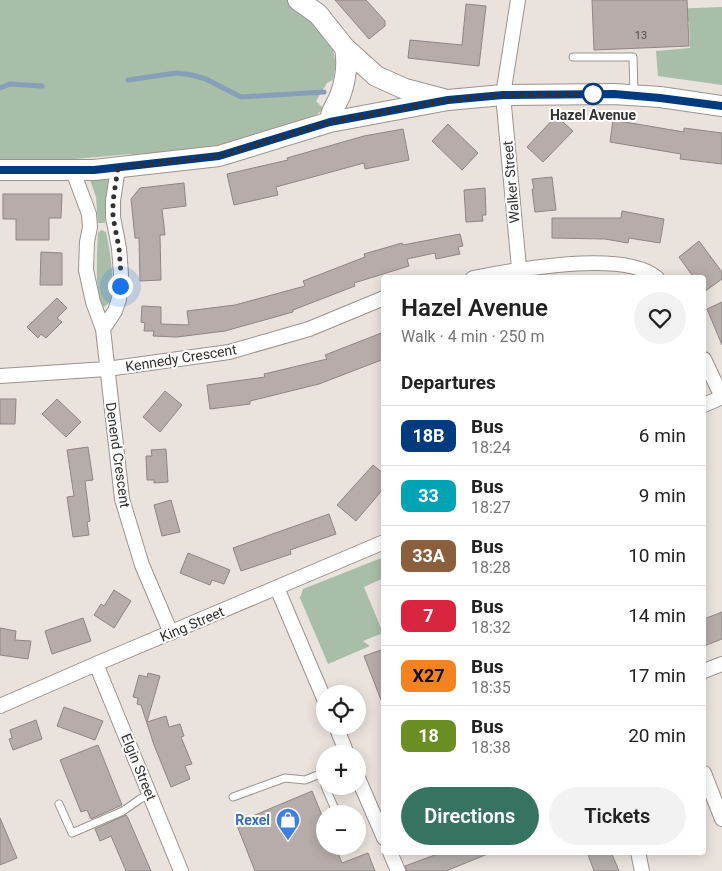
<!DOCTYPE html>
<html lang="en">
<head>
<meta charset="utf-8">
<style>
	body { margin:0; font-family:Roboto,sans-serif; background:#f2f2f2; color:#222; height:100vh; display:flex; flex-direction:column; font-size:19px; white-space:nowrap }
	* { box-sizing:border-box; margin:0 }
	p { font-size:16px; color:#767676 }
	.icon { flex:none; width:28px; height:28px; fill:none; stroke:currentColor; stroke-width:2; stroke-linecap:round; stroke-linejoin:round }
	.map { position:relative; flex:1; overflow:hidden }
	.panel { position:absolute; left:381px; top:275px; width:325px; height:580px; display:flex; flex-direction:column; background:#fff; border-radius:5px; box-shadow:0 2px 12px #0003 }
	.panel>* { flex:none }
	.badge { padding:0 10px; border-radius:8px; font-size:18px; line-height:32px }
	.buttons { position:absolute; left:316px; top:685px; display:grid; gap:10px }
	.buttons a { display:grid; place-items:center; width:50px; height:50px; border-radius:50%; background:#fff; box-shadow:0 2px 12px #0003; font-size:25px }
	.you { position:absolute; width:25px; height:25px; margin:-12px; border:4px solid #fff; border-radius:50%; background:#1a73e8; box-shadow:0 0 0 8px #1a73e833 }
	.map>.badge { position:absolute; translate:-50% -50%; box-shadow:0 0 0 2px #fff }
	h2 { padding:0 20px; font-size:19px; line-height:45px }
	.round { display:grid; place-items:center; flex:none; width:52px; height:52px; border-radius:26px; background:#f2f2f2 }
	.headline { display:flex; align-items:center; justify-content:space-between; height:85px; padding:0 20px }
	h1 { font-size:24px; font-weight:600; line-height:38px }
	.action { display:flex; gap:10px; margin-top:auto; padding:10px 20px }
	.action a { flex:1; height:58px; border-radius:30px; background:#367461; color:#fff; font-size:20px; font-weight:600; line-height:58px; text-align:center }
	.action a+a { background:#f2f2f2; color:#222 }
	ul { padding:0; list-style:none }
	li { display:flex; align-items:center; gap:15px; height:60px; padding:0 20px; border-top:1px solid #e0e0e0 }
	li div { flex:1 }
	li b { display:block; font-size:19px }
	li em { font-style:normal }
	li .badge { min-width:55px; font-weight:700; text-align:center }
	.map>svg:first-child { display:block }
	.green { fill:#a8bea9 }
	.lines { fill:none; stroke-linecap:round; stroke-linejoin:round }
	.stream { stroke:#879fbb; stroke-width:5 }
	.building { fill:#b6adab; stroke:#8f8684 }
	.lane-casing { stroke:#9b938f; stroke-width:9 }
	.street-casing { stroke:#9b938f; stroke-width:16 }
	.secondary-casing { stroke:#9b938f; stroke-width:22 }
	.lane { stroke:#fff; stroke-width:7 }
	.street { stroke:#fff; stroke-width:14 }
	.secondary { stroke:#fff; stroke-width:20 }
	.line-casing { stroke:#fff; stroke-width:11 }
	.line { stroke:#003b80; stroke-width:8 }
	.walk { stroke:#34302e; stroke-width:5; stroke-dasharray:0 9 }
	.stop-dot { fill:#fff; stroke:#003b80; stroke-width:2.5 }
	.labels { text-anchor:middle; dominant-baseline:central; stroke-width:4; stroke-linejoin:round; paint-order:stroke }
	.number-label { font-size:11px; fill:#544f4d }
	.stop-label { font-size:14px; font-weight:bold; fill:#34302e; stroke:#fff }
	.street-label { font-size:14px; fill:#34302e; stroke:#fff }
	.shop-label { font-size:14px; font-weight:bold; fill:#366cbe; stroke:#fff; text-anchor:end }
</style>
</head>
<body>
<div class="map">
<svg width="722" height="871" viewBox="0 0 722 871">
	<rect width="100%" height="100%" fill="#eae2dd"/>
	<!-- green -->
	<path class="green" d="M0,0H288L307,12L332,45L336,64L333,80L327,83L316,101L323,108L321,111L313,117L218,147L133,158L131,154L19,164L0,163Z
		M722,7V85L658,76L656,51L690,48L689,22H668V9Z
		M108,178L105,223H98L96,197L90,180Z
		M101,230L106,232C111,255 114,277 111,301L104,307L101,305C95,290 97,251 98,233Z
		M384,557V578L364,587L383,633L363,641L370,646L328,664L300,598L303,589Z"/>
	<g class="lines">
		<!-- stream -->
		<path class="stream" d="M128,80L176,73L192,75L206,79L241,97L324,92
			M0,88L10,84L42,86"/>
	</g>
	<!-- building -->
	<path class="building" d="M335,0H366L385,21V26L369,39Z
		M592,0H687L689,46L594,50Z
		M466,4L486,6L479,66L408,58L410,40L462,45Z
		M556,116L573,131L543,162L527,147Z
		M613,120L684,132V128L722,133V164L680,159L681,154L610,142Z
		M448,124L478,153L462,170L432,141Z
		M403,129L409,160L365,169L364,163L276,187L278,195L234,205L227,174L288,160L287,158L364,136Z
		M552,177L556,210L535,212L532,189H534L532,179Z
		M184,183L186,206L162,209L165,235H160L161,280L140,281L139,238H135L131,199L140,188Z
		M485,188L486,215H482L483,221L466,222L464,190Z
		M3,194H62L61,218H49V240H16V219H3Z
		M622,211L664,219L660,243L629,238L628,243L605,239L552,238V218H621Z
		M460,234L463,246L458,247L460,254L436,259L435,253L407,259L409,266L354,283L355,286L293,310V312L225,331L177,337L153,336L154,331H144L145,323L141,322L142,306L161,307V324L189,325L187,311L235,305L305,286L303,281L365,257L364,254L402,243L403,245Z
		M699,241L722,272V279L704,292V278H694L679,257Z
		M41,252L62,253V285H40Z
		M57,298L67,308L57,318L62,322L46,338L41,334L38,338L27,327Z
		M722,302V345L707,309Z
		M384,332V359L319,384L250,401V404L210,409L207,385L265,377L264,374L327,359L325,355Z
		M165,391L182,405L160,432L143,417Z
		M0,399H16L15,424H0Z
		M57,399L81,422L66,437L42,414Z
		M88,447L93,480L85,481L90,521L87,522L89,535L73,537L67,497L74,496L67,450Z
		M166,449L168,482L154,483V480H147L146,456H152L151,450Z
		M373,465L384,474V488L356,521L337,505Z
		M171,500L180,532L162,536L154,505Z
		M329,514L336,534L290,550L291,554L241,571L233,548Z
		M188,553L230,570L224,584L212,580L210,585L180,573Z
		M114,590L131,601L114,628L94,615L101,604L104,606Z
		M722,612V639L704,646V619Z
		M83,618L91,641L52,654L45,631Z
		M0,628L16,631L15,640L31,641L28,659L0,655Z
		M384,649V705H383L364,656Z
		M148,673L160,676L147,722L166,716L169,727L180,724L184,736L181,737L192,764L185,766L190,779L171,787L154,745L141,705L137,704L138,698L133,697L139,675L147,677Z
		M64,707L103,721L95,740L57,726Z
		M36,720L42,739L13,750L9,739L12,738L10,730Z
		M98,745L122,805L91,819L87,810L81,812L60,760Z
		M312,791L325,823V846H335L342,863L368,853L375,871H255L236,823Z
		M126,815L128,818L151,871H126L111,836L100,841L95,829Z
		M0,818L17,858L0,865Z
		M443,852H490V853L446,871H407L405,866Z
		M587,852H611L619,871H594Z"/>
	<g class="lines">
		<defs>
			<path id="lane" d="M573,57H633L634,95
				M325,786L337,814
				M233,797L285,778L305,780L325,772
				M59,804L72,833L123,811L140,799L150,794"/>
			<path id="street" d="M518,0L503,95L519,268
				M73,171L89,214L90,227L87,242L86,270L93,302L103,329L122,499L142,565L171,633
				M473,278C514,270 624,249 657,278
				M103,329L115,311L119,299L121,274L119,248L113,217V201L118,168
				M704,359L722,397
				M0,376L107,369L229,352L309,329L384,298
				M704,405L722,397
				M277,588L325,701
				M96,664L181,871
				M704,671L722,664
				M0,706L96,664L384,542
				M336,726L347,754
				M704,773L722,819
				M358,778L384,838
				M390,852L398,871
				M638,852L642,871"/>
			<path id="secondary" d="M298,0L318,14L345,48L376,76L405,89L443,99
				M330,122C330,111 336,106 340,96C346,80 348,65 345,48
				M0,170H94L219,156L330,122L448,100L503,95L614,94L660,97L722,106"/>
		</defs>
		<!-- lane casing -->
		<use href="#lane" class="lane-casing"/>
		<!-- street casing -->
		<use href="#street" class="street-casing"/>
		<!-- secondary casing -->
		<use href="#secondary" class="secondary-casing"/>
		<!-- lane -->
		<use href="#lane" class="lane"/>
		<!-- street -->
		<use href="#street" class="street"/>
		<!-- secondary -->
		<use href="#secondary" class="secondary"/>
	</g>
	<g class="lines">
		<defs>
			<path id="line" d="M0,170H94L219,156L330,122L448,100L503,95L614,94L660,98L722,106"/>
		</defs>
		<!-- line casing -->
		<use href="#line" class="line-casing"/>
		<!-- line -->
		<use href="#line" class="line"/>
		<!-- walk -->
		<path class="walk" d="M120,286L121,274L119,248L113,217V201L118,168L219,156L330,122L448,100L503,95L596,94H593"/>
	</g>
	<!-- icons -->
	<defs>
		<symbol id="shop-pin" viewBox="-11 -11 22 30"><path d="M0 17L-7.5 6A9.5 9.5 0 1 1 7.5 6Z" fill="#3f7fe0" stroke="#fff"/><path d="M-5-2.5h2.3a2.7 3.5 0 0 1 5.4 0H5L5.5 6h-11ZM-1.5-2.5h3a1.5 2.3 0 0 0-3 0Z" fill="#fff"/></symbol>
	</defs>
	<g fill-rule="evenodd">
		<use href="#shop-pin" x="274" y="806" width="28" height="38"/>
	</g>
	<!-- markers -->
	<circle class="stop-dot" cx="593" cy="94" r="10"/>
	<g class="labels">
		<!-- number labels -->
		<g class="number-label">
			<text x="641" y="35">13</text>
		</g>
		<!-- stop labels -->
		<g class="stop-label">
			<text x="593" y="115">Hazel Avenue</text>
		</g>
		<!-- street labels -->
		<g class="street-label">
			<text transform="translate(511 182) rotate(-95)">Walker Street</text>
			<text transform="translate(181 358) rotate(-9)">Kennedy Crescent</text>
			<text transform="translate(118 455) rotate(82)">Denend Crescent</text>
			<text transform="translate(192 624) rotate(-23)">King Street</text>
			<text transform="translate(139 767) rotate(68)">Elgin Street</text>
		</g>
		<!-- shop labels -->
		<g class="shop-label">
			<text x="270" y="820">Rexel</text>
		</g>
	</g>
</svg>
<div class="buttons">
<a><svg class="icon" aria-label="locate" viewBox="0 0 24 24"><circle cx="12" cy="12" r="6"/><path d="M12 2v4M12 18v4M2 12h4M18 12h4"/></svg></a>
<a>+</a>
<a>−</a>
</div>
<div class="you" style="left:120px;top:286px"></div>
<section class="panel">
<div class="headline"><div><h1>Hazel Avenue</h1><p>Walk · 4 min · 250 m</p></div><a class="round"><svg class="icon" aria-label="heart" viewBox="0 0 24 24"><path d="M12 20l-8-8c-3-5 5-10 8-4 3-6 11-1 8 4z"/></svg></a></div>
<h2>Departures</h2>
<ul>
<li><span class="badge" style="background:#003b80;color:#fff">18B</span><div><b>Bus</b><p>18:24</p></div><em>6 min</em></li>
<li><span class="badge" style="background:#00a3b4;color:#fff">33</span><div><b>Bus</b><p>18:27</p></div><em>9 min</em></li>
<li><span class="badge" style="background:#8b5e3c;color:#fff">33A</span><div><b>Bus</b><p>18:28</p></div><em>10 min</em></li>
<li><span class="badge" style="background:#d7263d;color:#fff">7</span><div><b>Bus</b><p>18:32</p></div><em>14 min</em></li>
<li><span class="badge" style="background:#f58220;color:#111">X27</span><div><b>Bus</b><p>18:35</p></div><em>17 min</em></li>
<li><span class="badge" style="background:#6b8e23;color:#fff">18</span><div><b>Bus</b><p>18:38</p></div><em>20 min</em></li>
</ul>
<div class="action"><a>Directions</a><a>Tickets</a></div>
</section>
</div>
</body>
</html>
